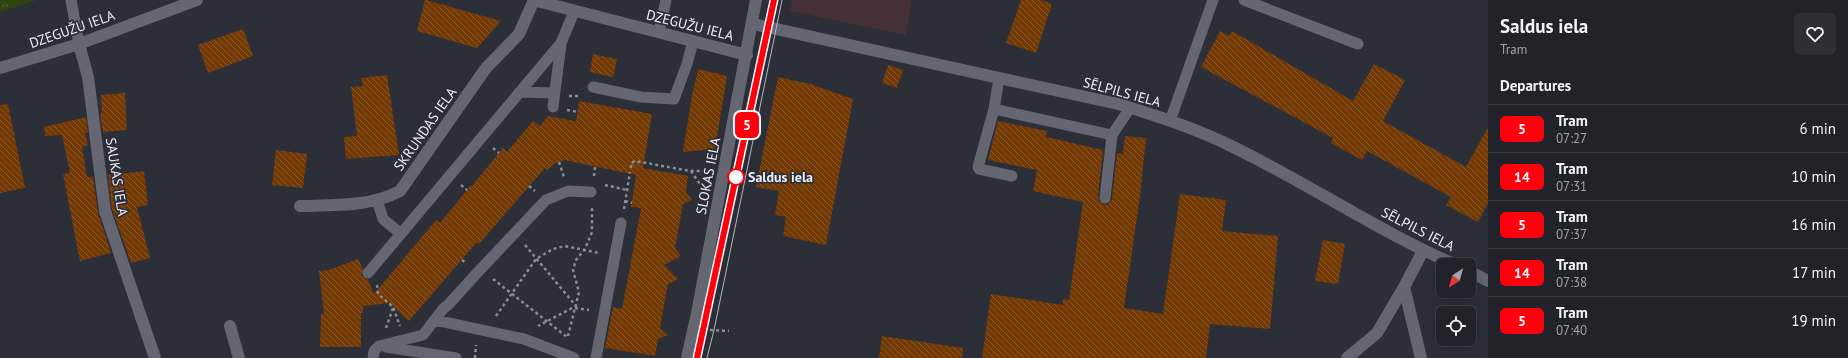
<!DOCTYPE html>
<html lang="en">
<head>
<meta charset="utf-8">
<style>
	body { margin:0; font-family:"PT Sans",sans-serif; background:#2d2f36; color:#f1f3f6; height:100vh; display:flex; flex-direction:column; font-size:15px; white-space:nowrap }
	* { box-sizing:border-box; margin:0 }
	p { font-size:13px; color:#a2a4a8 }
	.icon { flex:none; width:22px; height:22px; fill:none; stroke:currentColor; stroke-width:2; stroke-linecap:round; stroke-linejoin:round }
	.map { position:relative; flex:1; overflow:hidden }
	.details { display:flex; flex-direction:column; background:#21222a; width:360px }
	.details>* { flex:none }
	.badge { padding:0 8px; border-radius:6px; font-size:14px; line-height:26px }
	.needle { width:26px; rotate:217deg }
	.fabs { position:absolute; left:1436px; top:258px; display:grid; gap:8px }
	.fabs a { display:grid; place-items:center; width:40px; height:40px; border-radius:6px; background:#21222a; box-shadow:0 4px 16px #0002,0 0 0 1px #3e3f47; font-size:20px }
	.map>.badge { position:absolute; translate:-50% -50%; box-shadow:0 0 0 2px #fff }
	h2 { padding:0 12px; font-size:15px; line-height:36px }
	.round { display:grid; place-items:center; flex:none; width:42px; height:42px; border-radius:6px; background:#2d2f36 }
	.overview { display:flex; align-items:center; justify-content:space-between; height:68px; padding:0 12px }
	h1 { font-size:19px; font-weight:700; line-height:30px }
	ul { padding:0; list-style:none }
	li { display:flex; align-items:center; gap:12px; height:48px; padding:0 12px; border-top:1px solid #3e3f47 }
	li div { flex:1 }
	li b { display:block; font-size:15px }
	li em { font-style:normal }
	li .badge { min-width:44px; font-weight:700; text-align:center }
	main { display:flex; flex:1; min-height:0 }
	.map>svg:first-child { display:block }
	.commercial { fill:#443036 }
	.park { fill:url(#park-tufts) }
	.building { fill:url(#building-back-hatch) }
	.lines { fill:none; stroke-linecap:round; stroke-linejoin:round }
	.path { stroke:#8a8b94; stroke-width:2.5; stroke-dasharray:3 3; stroke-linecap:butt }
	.service { stroke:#646772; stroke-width:11 }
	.minor { stroke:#646772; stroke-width:12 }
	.tertiary { stroke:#646772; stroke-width:12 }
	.tram { stroke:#b6b7bf; stroke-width:1 }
	.line-casing { stroke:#fff; stroke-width:9 }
	.line { stroke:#ff000c; stroke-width:6 }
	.stop-dot { fill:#fff; stroke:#ff000c; stroke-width:2 }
	.labels { text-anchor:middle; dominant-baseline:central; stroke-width:3.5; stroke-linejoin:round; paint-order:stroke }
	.street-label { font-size:14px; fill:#eff0f7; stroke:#2c2e38 }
	.stop-label { font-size:14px; font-weight:bold; fill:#eff0f7; stroke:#2c2e38; text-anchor:start }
</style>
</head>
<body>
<main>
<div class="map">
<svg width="1488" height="358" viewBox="0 0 1488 358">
	<defs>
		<pattern id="park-tufts" width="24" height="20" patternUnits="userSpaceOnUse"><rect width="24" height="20" fill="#2c4410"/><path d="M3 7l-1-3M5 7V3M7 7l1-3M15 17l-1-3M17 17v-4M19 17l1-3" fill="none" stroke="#4b5f34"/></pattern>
		<pattern id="building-back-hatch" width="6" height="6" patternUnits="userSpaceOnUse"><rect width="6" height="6" fill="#733904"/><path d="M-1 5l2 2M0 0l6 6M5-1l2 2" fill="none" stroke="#875629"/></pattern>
	</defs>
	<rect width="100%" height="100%" fill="#2c2e38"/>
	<!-- commercial -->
	<path class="commercial" d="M792,0H912L906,35L790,11Z"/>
	<!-- park -->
	<path class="park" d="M0,0H37L0,12Z"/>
	<!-- building -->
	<path class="building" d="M425,0H426L501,21L477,48L417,31Z
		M1021,0H1041L1052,4L1036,53L1006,43Z
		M243,29L253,56L208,73L198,45Z
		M1220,31L1229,36L1232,31L1353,101L1374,64L1405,80L1383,121L1466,167L1488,127V203L1478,222L1446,205L1451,197L1367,151L1362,160L1331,143L1333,138L1201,67Z
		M593,54L617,59L613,77L590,72Z
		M888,65L903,70L897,88L882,83Z
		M698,69L727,76L715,149L683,152L692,95Z
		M387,75L399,155L346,159L344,137L357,136L351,87L363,86L361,78Z
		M778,77L810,84L853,99L826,245L783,236L786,217L775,215L779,191L756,187Z
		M125,93L127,130L103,132L100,114L102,113L101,95Z
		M579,101L652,114L643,168L688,176L686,192L692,200L683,204L675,248L681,256L664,265L678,279L668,284L660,328L668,335L658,339L655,356L605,348L613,307L622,309L641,208L631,207L636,175L564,160L555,163L548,170L545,168L479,244L477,242L409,321L389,303L363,306V313H361V347H320L321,314H324L319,271L329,270L358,259L363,269L362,276L368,280L374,294L436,220L440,223L471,185L472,186L503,148L507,152L533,121L540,126L548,116L576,121Z
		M8,104L25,188L0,193V105Z
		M86,117L88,133H85L88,145L82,147L87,177H93L98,213L111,253L80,261L63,174L70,173L62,135L45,136L44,127Z
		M998,121L1047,131L1046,137L1103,150L1098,197L1099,201L1104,205L1108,204L1112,199L1117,153L1123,154L1125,136L1146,138L1140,196L1124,308L1163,314L1180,194L1226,200L1222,231L1278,236L1270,329L1210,324L1206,358H982L991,294L1063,305V299L1069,300L1083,202L1033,191L1037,170L988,160Z
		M276,150L307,154L303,188L272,185Z
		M144,171L148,205L137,207L150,258L131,263L112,209L108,175Z
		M1323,240L1345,244L1338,284L1315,281Z
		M882,336L963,348L962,358H879Z"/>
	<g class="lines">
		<!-- path -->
		<path class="path" d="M569,96H581
			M567,110L578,112
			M493,148L499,153
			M559,162L564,177
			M631,168V163L635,161L690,171H708
			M691,171L704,190
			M594,176L595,167
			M461,185L467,190
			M605,185L627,190
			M529,186L535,191
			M625,201L632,203
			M624,209L630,172
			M525,245L576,306L538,326
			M462,260L466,263
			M493,279L567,337
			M377,285L378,294L393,307L400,326
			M575,308L589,310
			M496,316L536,259L553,249L565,246L599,253
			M386,328L393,308
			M710,330L729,331
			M568,336L579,292L573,270L576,260L585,249L592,232V207
			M475,358L476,345"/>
		<!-- service -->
		<path class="service" d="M71,0L79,44
			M1244,0L1358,44
			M659,32L666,0
			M999,78L994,109L1112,135L1130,108
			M593,87L641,97L674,99L687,64L693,41
			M520,92L553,93
			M553,107L561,44
			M994,109L978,167L979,169L1012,176
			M1170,121L1213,0
			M1105,198L1112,135
			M377,200L383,219L401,234
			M368,273L561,43L574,12
			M435,320L524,339L574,358
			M386,347L456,358
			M373,358L374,351L379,346L423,335L443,309L449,304L477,273L546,200L568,191L591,192
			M596,358L621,223"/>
		<!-- minor -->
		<path class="minor" d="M533,0L747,55
			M753,24L1118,104C1155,115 1192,127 1227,144C1305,181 1377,231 1456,265
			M79,44L88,77L105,211L155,358
			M0,68L79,44L197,0
			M300,206C333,205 370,207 400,191L486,68L519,34L534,0
			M1469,271L1488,281
			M1404,287L1421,358
			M230,326L239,358
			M1347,358L1377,333L1404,287L1423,251"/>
		<!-- tertiary -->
		<path class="tertiary" d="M687,358L697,313L756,0"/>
		<!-- tram -->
		<path class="tram" d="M697,358L774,0
			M707,358L714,330L782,0"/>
	</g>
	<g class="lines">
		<defs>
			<path id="line" d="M697,358L774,0"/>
		</defs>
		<!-- line casing -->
		<use href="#line" class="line-casing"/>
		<!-- line -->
		<use href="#line" class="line"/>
	</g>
	<!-- markers -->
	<circle class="stop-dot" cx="736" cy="177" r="8"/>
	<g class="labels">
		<!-- street labels -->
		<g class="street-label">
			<text transform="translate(690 25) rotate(14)">DZEGUŽU IELA</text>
			<text transform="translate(72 29) rotate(-19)">DZEGUŽU IELA</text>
			<text transform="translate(1122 92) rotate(15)">SĒLPILS IELA</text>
			<text transform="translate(425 129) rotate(-55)">SKRUNDAS IELA</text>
			<text transform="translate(708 176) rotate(-79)">SLOKAS IELA</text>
			<text transform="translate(117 177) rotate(81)">SAUKAS IELA</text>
			<text transform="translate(1418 229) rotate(27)">SĒLPILS IELA</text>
		</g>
		<!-- stop labels -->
		<g class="stop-label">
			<text x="748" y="177">Saldus iela</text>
		</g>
	</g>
</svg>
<div class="fabs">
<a><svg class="needle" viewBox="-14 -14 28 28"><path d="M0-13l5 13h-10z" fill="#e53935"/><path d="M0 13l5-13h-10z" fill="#a2a4a8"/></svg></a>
<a><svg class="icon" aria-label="locate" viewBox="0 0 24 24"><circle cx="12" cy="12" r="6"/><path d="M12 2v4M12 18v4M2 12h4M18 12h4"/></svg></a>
</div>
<b class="badge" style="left:747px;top:125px;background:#ff000c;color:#fff">5</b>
</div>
<section class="details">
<div class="overview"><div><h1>Saldus iela</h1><p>Tram</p></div><a class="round"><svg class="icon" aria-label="heart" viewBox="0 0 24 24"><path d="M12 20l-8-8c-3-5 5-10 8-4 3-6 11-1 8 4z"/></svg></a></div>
<h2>Departures</h2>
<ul>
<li><span class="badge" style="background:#ff000c;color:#fff">5</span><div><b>Tram</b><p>07:27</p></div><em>6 min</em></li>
<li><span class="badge" style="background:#ff000c;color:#fff">14</span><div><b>Tram</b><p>07:31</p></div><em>10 min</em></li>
<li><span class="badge" style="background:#ff000c;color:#fff">5</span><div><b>Tram</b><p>07:37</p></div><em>16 min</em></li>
<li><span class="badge" style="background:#ff000c;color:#fff">14</span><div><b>Tram</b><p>07:38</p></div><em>17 min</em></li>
<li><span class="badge" style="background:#ff000c;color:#fff">5</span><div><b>Tram</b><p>07:40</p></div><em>19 min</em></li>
</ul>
</section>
</main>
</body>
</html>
